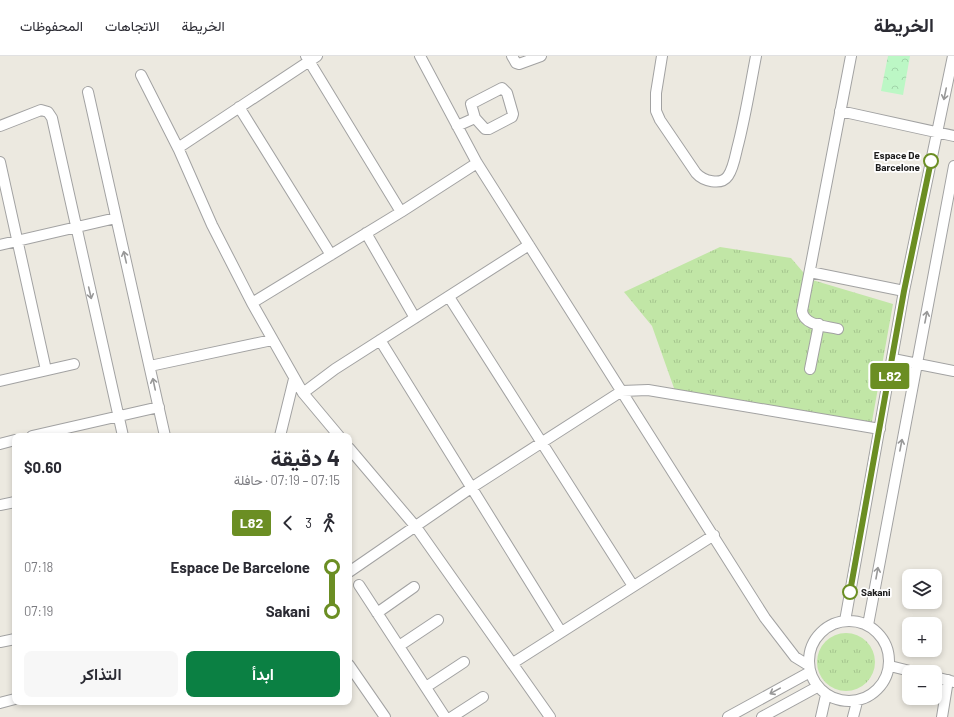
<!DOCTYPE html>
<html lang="ar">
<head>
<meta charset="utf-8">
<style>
	body { margin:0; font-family:Barlow,Vazirmatn,sans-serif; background:#f7f7f7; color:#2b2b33; direction:rtl; height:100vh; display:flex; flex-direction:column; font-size:15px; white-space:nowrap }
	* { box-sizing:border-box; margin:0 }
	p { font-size:13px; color:#7c7c81 }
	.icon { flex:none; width:22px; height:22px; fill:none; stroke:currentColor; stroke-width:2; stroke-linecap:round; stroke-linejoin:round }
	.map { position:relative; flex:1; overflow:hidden; direction:ltr }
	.panel { position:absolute; left:12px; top:377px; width:340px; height:272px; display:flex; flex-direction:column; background:#fff; border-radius:8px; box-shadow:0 2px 6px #0003; direction:rtl }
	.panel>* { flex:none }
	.badge { padding:0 8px; border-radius:3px; font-size:14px; line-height:26px }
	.tools { position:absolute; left:902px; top:513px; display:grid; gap:8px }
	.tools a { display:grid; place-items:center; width:40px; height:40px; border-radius:8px; background:#fff; box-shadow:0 2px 6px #0003; font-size:20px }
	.map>.badge { position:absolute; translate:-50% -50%; box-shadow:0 0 0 2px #fff }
	.legs { display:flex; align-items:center; gap:6px; height:44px; padding:0 12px; font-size:13px }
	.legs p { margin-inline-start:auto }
	.head { display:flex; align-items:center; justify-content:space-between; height:68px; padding:0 12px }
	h1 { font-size:22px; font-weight:700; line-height:30px }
	.button { display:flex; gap:8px; margin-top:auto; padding:8px 12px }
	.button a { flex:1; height:46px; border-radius:8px; background:#0b8043; color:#fff; font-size:16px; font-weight:700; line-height:46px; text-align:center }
	.button a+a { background:#f7f7f7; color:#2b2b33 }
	ul { padding:0 12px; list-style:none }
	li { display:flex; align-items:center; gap:14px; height:44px; font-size:15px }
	li i { display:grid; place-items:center; width:6px; height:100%; margin:0 5px; background:currentColor }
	li i::after { content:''; width:10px; height:10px; margin:-5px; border:3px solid; border-radius:50%; background:#fff }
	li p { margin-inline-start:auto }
	li:first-child i { background:linear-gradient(#0000 50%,currentColor 0) }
	li:last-child i { background:linear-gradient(currentColor 50%,#0000 0) }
	header { display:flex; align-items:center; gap:24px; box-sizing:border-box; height:56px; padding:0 20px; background:#fff; border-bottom:1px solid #e1e1e2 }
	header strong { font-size:19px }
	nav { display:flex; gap:22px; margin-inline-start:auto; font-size:14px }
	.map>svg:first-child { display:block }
	.grass { fill:url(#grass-tufts) }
	.park { fill:url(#park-crowns) }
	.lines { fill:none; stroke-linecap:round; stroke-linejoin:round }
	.minor-casing { stroke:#a2a2a2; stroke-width:12 }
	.minor { stroke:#fff; stroke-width:10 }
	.oneway { stroke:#989898 }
	.line-1-casing { stroke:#fff; stroke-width:9 }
	.line-1 { stroke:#6b8e23; stroke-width:6 }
	.stop-1-dot { fill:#fff; stroke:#6b8e23; stroke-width:2 }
	.labels { text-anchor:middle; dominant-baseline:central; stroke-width:3.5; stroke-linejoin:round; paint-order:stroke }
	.stop-label { font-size:10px; font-weight:bold; fill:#1b1b1b; stroke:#fff; text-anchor:end }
</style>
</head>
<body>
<header>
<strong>الخريطة</strong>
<nav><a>الخريطة</a><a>الاتجاهات</a><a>المحفوظات</a></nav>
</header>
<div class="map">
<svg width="954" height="661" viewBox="0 0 954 661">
	<defs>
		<pattern id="grass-tufts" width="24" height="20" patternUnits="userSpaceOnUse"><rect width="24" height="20" fill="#c1e6a6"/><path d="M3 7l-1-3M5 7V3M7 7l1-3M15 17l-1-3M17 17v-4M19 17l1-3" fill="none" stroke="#a5c58e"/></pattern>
		<pattern id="park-crowns" width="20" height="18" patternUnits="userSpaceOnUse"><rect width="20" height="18" fill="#bcf7c5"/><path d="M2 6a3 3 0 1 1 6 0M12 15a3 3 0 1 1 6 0" fill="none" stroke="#a1d3a9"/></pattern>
	</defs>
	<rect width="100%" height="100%" fill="#ece9e0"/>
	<!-- grass -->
	<path class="grass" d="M720,191L791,202L809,223L893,248L871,371L675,335L652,270L624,236Z
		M817 606a29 29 0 1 1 58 0a29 29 0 1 1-58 0Z"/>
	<!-- park -->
	<path class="park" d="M888,0H910L903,39L881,35Z"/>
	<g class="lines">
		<defs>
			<path id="minor" d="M306,0L401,156
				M420,0L477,107L765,562L795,601L808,609
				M512,0L516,7L519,8L541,0
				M662,0L656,37V55L660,64L696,117C703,125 721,130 728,120C733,113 735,102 737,93C745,63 750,31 756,0
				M141,19L179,94L212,169L252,247L303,337L339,380
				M502,32L507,37L513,58L512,61L489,73H485L475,62L471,48Z
				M88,36L165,380
				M239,51L331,199
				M840,55L954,80
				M0,70L41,54L48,56L52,62L123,380
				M457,70L475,62
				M179,94L181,90L317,0
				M0,106L46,314
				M366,177L415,262
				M0,189L116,162
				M810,216L904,235
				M449,241L633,530
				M252,247L401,156L477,107
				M838,273C826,270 804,270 802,255L851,0
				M380,284L561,576
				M893,303L954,315
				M150,310L272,284
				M810,313L819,268
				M0,325L74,308
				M303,337L335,313L529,189
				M32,380L159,351
				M280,380L294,323
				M0,388L15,384
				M349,392L416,471L550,661
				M0,449L15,446
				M349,516L471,432L622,335L648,334L880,373
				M359,529L445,661
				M377,557L414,531
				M809 605a40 40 0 1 1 80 0a40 40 0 1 1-80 0Z
				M845,565L904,235L953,0
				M868,569L954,110
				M0,586L15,583
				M399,590L438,564
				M513,607L714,479
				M349,609L385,661
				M890,610L914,616
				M935,621L954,626
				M426,631L464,606
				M0,647L15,643
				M452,661L483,641
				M728,661L810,616
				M762,661L817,631
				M821,661L826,639
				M853,661L857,646
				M942,661L948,624"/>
		</defs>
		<!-- minor casing -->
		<use href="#minor" class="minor-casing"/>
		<!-- minor -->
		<use href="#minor" class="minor"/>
	</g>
	<!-- one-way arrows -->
	<defs><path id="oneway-shaft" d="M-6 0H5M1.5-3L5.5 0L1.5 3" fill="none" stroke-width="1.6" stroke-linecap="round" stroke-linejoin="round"/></defs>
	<g class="oneway">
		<use href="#oneway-shaft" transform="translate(945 38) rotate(102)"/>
		<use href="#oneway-shaft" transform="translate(125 201) rotate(-103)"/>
		<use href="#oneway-shaft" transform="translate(90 237) rotate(77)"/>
		<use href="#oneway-shaft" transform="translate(926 261) rotate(-79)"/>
		<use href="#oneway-shaft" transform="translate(154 328) rotate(-102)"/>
		<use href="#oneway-shaft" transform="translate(901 389) rotate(-79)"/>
		<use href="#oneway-shaft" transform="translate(877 517) rotate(-80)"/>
		<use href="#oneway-shaft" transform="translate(775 635) rotate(151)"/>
	</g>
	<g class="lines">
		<defs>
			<path id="line-1" d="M850,536L904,235L931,105"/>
		</defs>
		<!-- line-1 casing -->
		<use href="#line-1" class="line-1-casing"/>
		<!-- line-1 -->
		<use href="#line-1" class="line-1"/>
	</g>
	<!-- markers -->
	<g class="stop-1-dot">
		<circle cx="931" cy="105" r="7"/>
		<circle cx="850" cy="536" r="7"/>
	</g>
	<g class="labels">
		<!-- stop labels -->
		<g class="stop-label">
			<text x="920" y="99">Espace De<tspan x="920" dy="12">Barcelone</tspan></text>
			<text x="861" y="536" text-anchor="start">Sakani</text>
		</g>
	</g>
</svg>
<div class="tools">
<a><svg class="icon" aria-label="layers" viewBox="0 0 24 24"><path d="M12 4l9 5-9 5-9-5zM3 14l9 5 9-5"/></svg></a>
<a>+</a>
<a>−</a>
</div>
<b class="badge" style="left:890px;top:320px;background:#6b8e23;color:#fff">L82</b>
<section class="panel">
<div class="head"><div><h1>4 دقيقة</h1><p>07:15 – 07:19 · حافلة</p></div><b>$0.60</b></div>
<div class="legs"><svg class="icon" aria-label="walk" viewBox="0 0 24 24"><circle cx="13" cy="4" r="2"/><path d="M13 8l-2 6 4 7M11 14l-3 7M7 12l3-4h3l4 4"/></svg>3<svg class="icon" aria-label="back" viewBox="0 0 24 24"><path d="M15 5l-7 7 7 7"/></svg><b class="badge" style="background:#6b8e23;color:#fff">L82</b></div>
<ul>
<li><i style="color:#6b8e23"></i><b>Espace De Barcelone</b><p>07:18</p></li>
<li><i style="color:#6b8e23"></i><b>Sakani</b><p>07:19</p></li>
</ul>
<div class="button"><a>ابدأ</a><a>التذاكر</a></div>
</section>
</div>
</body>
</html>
